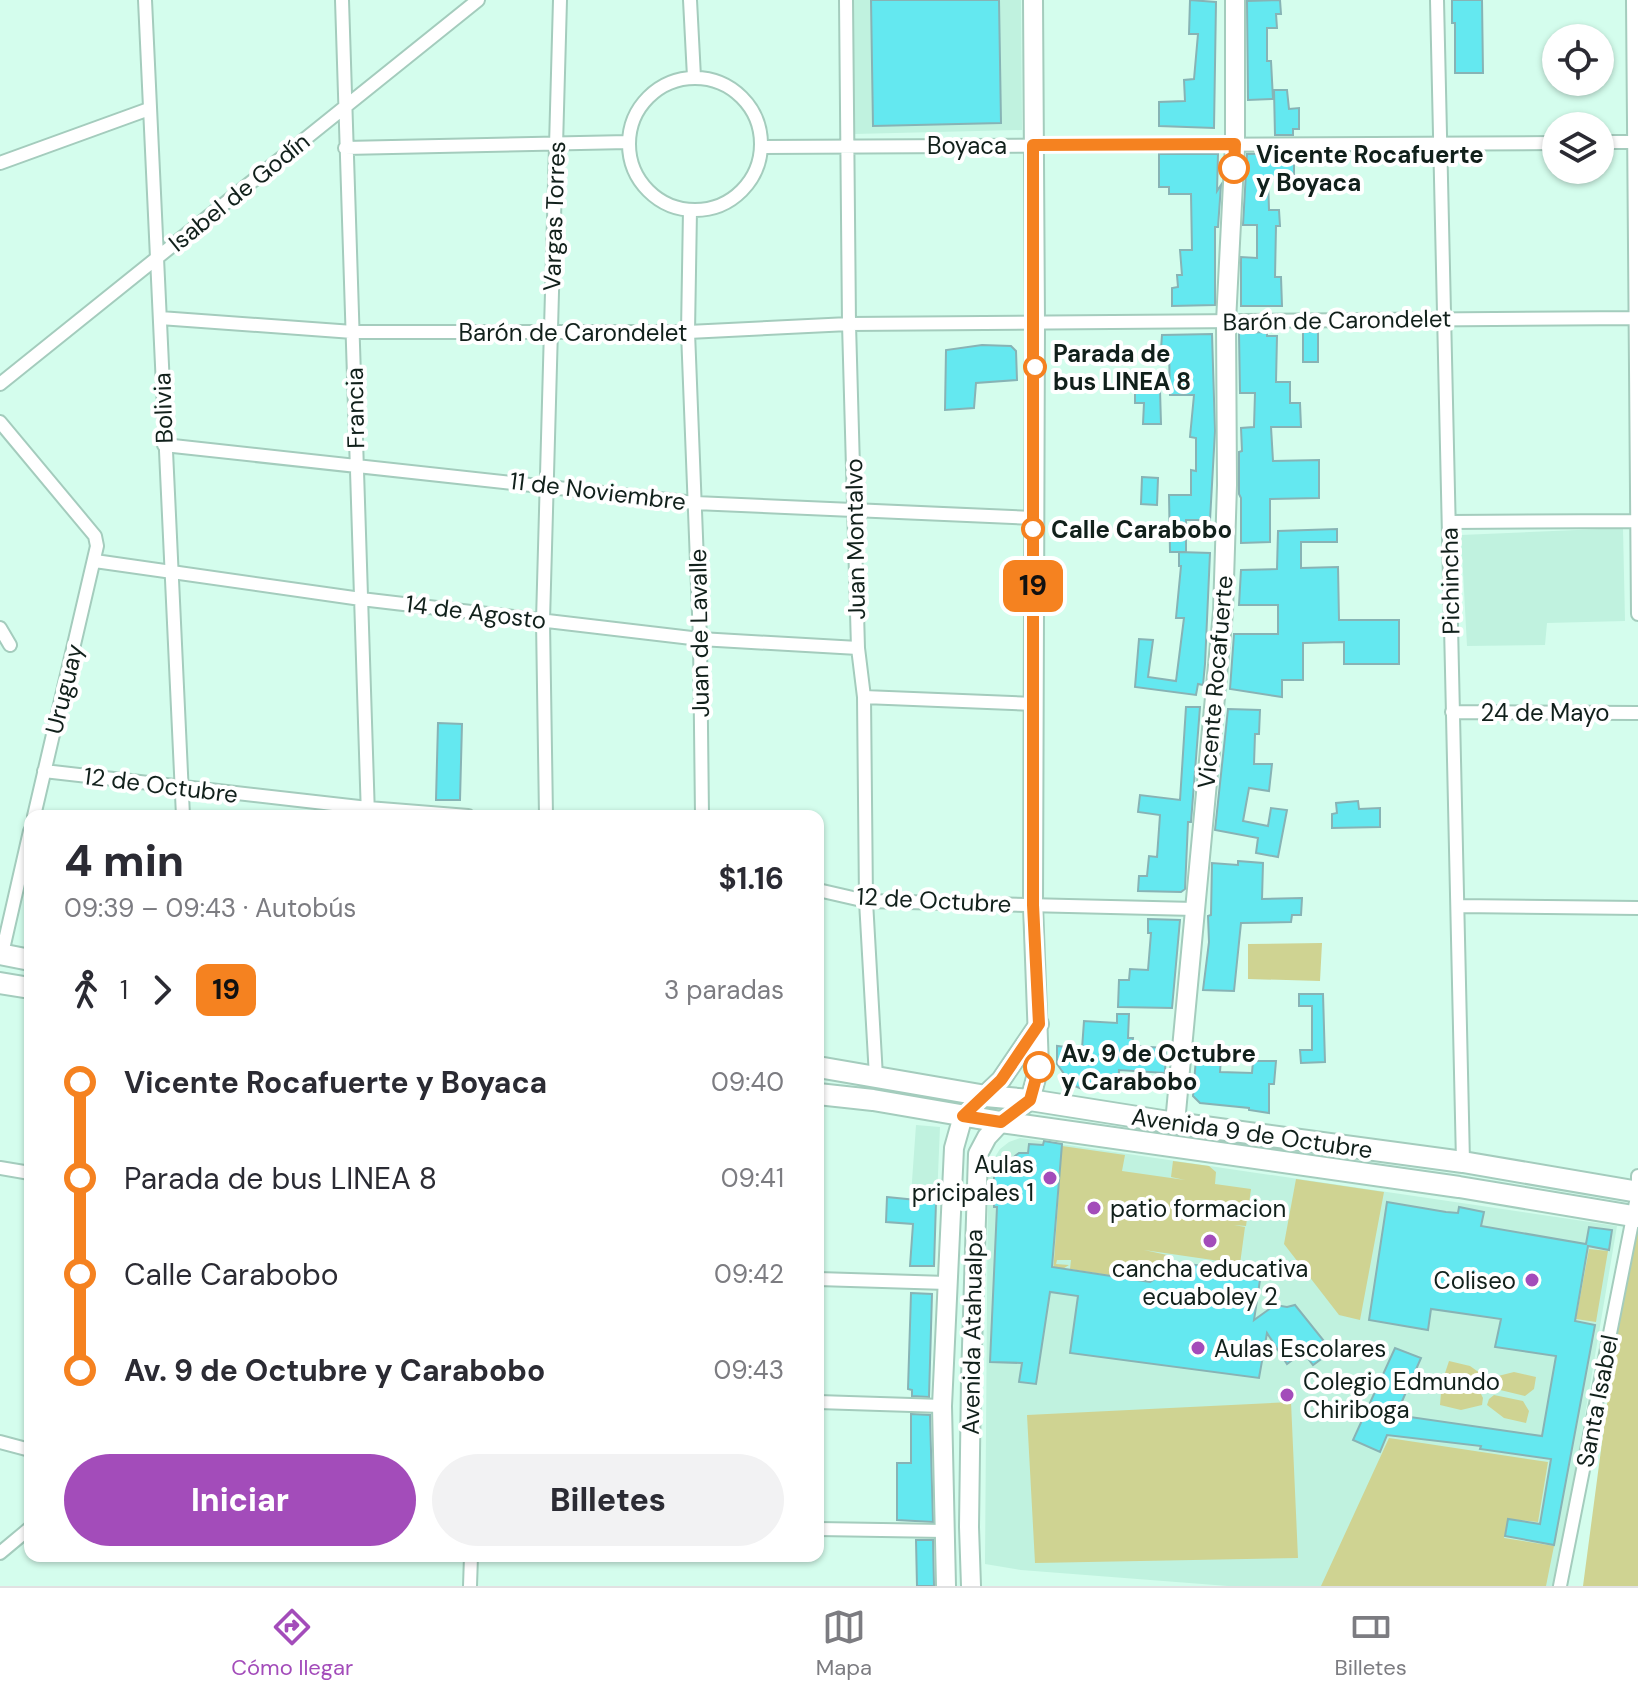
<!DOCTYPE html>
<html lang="es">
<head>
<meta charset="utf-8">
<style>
	body { margin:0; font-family:"DM Sans",sans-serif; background:#f2f2f3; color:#2b2b33; height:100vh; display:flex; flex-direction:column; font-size:30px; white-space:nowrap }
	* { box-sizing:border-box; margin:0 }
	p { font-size:26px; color:#7c7c81 }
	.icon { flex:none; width:44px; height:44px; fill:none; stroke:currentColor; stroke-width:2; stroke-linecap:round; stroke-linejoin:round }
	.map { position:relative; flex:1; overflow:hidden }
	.sheet { position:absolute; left:24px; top:810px; width:800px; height:752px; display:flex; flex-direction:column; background:#fff; border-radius:16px; box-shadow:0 2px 6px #0004 }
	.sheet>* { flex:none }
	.badge { padding:0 16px; border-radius:12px; font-size:28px; line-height:52px }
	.buttons { position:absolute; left:1542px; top:24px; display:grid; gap:16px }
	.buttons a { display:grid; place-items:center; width:72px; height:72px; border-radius:50%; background:#fff; box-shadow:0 2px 6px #0004; font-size:40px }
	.map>.badge { position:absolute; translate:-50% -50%; box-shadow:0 0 0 4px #fff }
	.legs { display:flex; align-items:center; gap:12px; height:88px; padding:0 40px; font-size:26px }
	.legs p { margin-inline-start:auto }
	.overview { display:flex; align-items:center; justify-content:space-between; height:136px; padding:0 40px }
	h1 { font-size:44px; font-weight:800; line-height:60px }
	.action { display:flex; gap:16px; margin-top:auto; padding:16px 40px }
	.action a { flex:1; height:92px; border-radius:48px; background:#a34cba; color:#fff; font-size:32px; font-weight:800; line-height:92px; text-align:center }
	.action a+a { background:#f2f2f3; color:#2b2b33 }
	ul { padding:0 40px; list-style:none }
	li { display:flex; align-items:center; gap:28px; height:96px; font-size:30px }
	li i { display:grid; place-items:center; width:12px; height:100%; margin:0 10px; background:currentColor }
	li i::after { content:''; width:20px; height:20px; margin:-10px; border:6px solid; border-radius:50%; background:#fff }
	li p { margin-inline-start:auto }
	li:first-child i { background:linear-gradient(#0000 50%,currentColor 0) }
	li:last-child i { background:linear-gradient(currentColor 50%,#0000 0) }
	.dock { display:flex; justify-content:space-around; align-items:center; height:112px; border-top:2px solid #e1e1e2; background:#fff; font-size:22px; color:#7c7c81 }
	.dock a { display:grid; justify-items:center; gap:4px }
	.dock .active { color:#a34cba }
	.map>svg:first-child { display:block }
	.built { fill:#c0f2df }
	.green { fill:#cfd392 }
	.building { fill:#64e8f0; stroke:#87b3b5; stroke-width:2 }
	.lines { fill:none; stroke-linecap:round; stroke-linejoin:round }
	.minor-casing { stroke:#a4ccbd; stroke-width:16 }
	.secondary-casing { stroke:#a4ccbd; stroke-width:22 }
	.primary-casing { stroke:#a4ccbd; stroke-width:24 }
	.minor { stroke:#fff; stroke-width:12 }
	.secondary { stroke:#fff; stroke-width:18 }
	.primary { stroke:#fff; stroke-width:20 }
	.line-1-casing { stroke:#fff; stroke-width:18 }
	.line-1 { stroke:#f58220; stroke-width:12 }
	.stop-1-dot { fill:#fff; stroke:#f58220; stroke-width:4 }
	.poi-dot { fill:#a34cba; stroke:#fff; stroke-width:3 }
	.labels { text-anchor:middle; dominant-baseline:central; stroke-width:8; stroke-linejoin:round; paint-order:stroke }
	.street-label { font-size:24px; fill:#11201b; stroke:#fff }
	.stop-label { font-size:24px; font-weight:bold; fill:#11201b; stroke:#fff; text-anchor:start }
	.poi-label { font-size:24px; fill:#11201b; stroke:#fff; text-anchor:start }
</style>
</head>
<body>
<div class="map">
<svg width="1638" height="1586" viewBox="0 0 1638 1586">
	<rect width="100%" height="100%" fill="#d4fded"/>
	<!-- built -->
	<path class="built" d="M852,0H1021L1022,130L854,134Z
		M1623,528L1625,621L1547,623L1545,645L1467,646L1461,535Z
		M916,1125L940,1127L937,1198L911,1195Z
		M1020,1138L1617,1226L1556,1586H1228L1021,1570L985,1564L988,1168L1000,1149L1009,1142Z"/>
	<!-- green -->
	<path class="green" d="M1322,943L1320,981L1248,979V944Z
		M1062,1146L1125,1155L1122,1171L1185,1180L1171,1177L1173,1161L1209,1166L1216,1172L1215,1184L1251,1189L1246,1226L1234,1225L1245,1227L1240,1264L1144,1250L1172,1256L1170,1273L1161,1274L1152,1282L1070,1269L1071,1260H1057L1056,1264L1069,1265L1053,1275Z
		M1296,1179L1384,1192L1360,1320L1339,1315L1284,1244Z
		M1631,1223L1638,1224V1586H1583Z
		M1589,1249L1608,1251L1596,1322L1576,1319Z
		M1449,1361L1470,1366L1487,1378L1485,1385L1480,1389L1451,1383L1445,1373Z
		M1514,1372L1536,1377L1534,1389L1525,1396L1496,1389L1493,1384L1494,1377Z
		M1451,1386L1480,1392L1483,1398L1482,1405L1461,1410L1440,1405L1441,1393Z
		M1494,1395L1523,1401L1529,1411L1526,1423L1504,1418L1487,1405L1489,1399Z
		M1291,1402L1298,1558L1035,1563L1027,1415Z
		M1389,1438L1548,1462L1538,1522L1508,1519L1504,1538L1554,1546L1546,1586H1321Z"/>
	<!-- building -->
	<path class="building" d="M871,0H999L1001,123L873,126Z
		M1190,0L1216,2L1214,128L1159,126V102L1185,101L1184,80L1194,79L1198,34H1189Z
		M1280,0L1281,14H1276L1277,28H1267V61H1271L1273,99L1248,100L1247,1Z
		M1452,0H1482L1483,73H1455V23H1452Z
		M1274,90H1287L1289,109L1299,108V129H1293V135H1275Z
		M1294,153V174H1281V179L1268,178L1269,210H1279L1280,226H1276L1275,277H1281L1282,306H1241V257L1257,258V225H1243L1247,154Z
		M1159,154H1218L1217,191L1221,185L1218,227H1215V305L1172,306V288L1178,287L1177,275H1182L1180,250H1192L1191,194H1169V187H1159Z
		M1318,331V362H1303V332Z
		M1267,332V336H1277L1276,382H1290V403H1300L1301,427H1271L1273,461L1319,460V498L1270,499V542L1241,543V498L1239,494V452L1242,451L1241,428L1254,427L1255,393H1240L1239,333Z
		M1212,334L1215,431L1210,520H1186V552H1170L1169,495H1191V470L1196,471V438L1190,437L1194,395H1170L1169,350L1161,349L1162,335Z
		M982,345L1011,346L1016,351L1017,380L976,383L974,408L945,410L946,350Z
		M1160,390L1161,424H1143L1144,403H1135V391Z
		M1142,477L1158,478L1157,505L1141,504Z
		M1337,529V542H1301V568L1338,567L1339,620H1399V664H1344V642L1303,643V680H1282V697L1230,689L1234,634H1278V605H1239L1241,570L1277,569L1278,531Z
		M1179,552L1210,553L1205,664L1203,685L1198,684L1196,695L1135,687L1139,639L1153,640L1148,677L1176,681L1184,618H1176L1181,566H1179Z
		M1186,707H1200L1191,822H1188L1185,889L1181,892L1138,891L1139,876H1147L1149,856L1157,857L1160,815L1138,812L1140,795L1180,800Z
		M1228,709L1260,710L1259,734H1255L1254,764H1272L1269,791L1249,788L1243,821L1268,826L1271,808L1287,810L1278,857L1256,853L1258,838L1215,830Z
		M438,723L462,724L460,800H436Z
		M1358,801L1359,809L1380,808V827L1332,828V814L1337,813L1336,803Z
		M1238,861L1263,863L1262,899L1302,898L1301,915H1292L1291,922L1241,923L1234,991L1203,990L1209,942L1208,916L1211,915L1212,863L1238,865Z
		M1148,919L1180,920L1172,1008L1118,1007L1119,980H1129L1130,969L1148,970L1151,933H1148Z
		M1299,994H1323L1325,1062L1301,1063L1300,1050H1312V1006H1299Z
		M1117,1014H1129L1128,1038H1133L1132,1046L1166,1048L1165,1073L1119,1070L1118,1091L1082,1089L1072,1085L1057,1064V1046L1082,1049L1084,1021L1117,1023Z
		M1196,1058H1221L1220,1072L1252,1073L1253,1061H1276L1274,1084H1269V1113L1249,1110V1108L1200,1103L1193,1096Z
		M1044,1141L1062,1144L1052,1267L1150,1282L1163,1274L1172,1276L1174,1262L1204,1266L1203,1273L1260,1280L1254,1320L1275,1305L1287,1307L1295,1305L1332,1351L1313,1365L1303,1352L1287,1364L1267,1333L1259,1378L1070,1353L1078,1296L1050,1292L1036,1384L1019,1382L1022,1363L990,1362L997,1207H994V1174H1006L1010,1161L1015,1156L1019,1153H1028L1029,1144L1043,1145Z
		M887,1197L936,1202L934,1266H910L913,1224L886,1222Z
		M1387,1202L1446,1212L1458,1213L1459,1207L1484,1212L1481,1226L1586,1244L1589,1227L1612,1230L1609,1250L1588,1246L1575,1321L1595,1325L1554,1545L1505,1536L1508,1519L1540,1524L1551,1459L1480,1449L1481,1446L1387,1435L1380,1452L1353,1440L1395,1348L1421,1358L1396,1415L1542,1436L1556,1356L1495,1347L1501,1319L1431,1309L1428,1330L1369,1320Z
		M911,1293L932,1294L929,1397L912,1396V1390L908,1389Z
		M911,1414L930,1415L933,1522L897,1520V1463H911Z
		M916,1540H933L934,1586H917Z"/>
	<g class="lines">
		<defs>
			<path id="minor" d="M145,0L183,816
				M342,0L368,816
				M690,0L694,77
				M846,0L849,324L858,648L864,697L866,901L876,1077
				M1437,0L1463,1162
				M1633,0L1638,614
				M629 144a66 66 0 1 1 132 0a66 66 0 1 1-132 0Z
				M1600,142H1638
				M761,147L1556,143
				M345,148L628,142
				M0,163L149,109
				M690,210L688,332L700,639L702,816
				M160,318L353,332H688L849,324L1638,318
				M0,384L478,0
				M0,422L95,536L97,546L34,816
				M164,445L695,503L1033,518
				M1449,522L1638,521
				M95,561L361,599L700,639L858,648
				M0,628L10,645
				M864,697L1034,704
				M1452,712L1638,713
				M44,771L368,808L468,816
				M546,816L543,621L560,0
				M818,890L866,901L1195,909
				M1458,906L1638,908
				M1,958L30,831
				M0,1168L30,1173
				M818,1279L947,1283
				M818,1402L942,1406
				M0,1442L30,1450
				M818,1529L945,1531
				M0,1553L30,1528
				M470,1586L471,1556
				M1560,1586L1638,1192V1176"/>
			<path id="secondary" d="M1175,1123L1223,612L1227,485L1226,322L1235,144V0
				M946,1586L942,1406L954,1148L963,1116L1001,1080L1039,1024
				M971,1586L969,1527L971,1379L978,1154L987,1137L1001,1122L1030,1100L1039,1067L1033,905L1035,323L1033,0"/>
			<path id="primary" d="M0,954L30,960
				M0,983L30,988
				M818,1067L986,1096L1030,1100L1175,1123L1463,1162L1638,1192
				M818,1094L873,1100L1001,1122L1459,1187L1638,1217"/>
		</defs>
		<!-- minor casing -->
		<use href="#minor" class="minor-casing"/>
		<!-- secondary casing -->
		<use href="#secondary" class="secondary-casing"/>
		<!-- primary casing -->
		<use href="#primary" class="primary-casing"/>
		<!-- minor -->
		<use href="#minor" class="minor"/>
		<!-- secondary -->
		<use href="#secondary" class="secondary"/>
		<!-- primary -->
		<use href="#primary" class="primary"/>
	</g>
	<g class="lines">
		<defs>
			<path id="line-1" d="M1039,1067L1030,1100L1001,1122L963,1116L1001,1080L1039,1024L1033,905V145L1235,144L1234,168"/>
		</defs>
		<!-- line-1 casing -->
		<use href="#line-1" class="line-1-casing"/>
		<!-- line-1 -->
		<use href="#line-1" class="line-1"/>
	</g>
	<!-- markers -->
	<g class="stop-1-dot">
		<circle cx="1234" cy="168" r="14"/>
		<circle cx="1035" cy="367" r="10"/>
		<circle cx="1033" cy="529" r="10"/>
		<circle cx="1039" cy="1067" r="14"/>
	</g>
	<g class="poi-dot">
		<circle cx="1050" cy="1178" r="8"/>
		<circle cx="1094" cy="1208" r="8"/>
		<circle cx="1210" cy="1241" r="8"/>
		<circle cx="1532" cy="1280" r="8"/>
		<circle cx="1198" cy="1348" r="8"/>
		<circle cx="1287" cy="1395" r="8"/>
	</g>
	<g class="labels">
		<!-- street labels -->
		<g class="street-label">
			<text x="967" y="145">Boyaca</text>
			<text transform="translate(239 192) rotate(-39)">Isabel de Godín</text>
			<text transform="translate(554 216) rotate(-88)">Vargas Torres</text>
			<text transform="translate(1337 320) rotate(-1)">Barón de Carondelet</text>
			<text x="573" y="332">Barón de Carondelet</text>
			<text transform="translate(163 408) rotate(-92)">Bolivia</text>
			<text transform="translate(355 408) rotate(-91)">Francia</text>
			<text transform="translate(598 491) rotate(7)">11 de Noviembre</text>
			<text transform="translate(855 539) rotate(-91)">Juan Montalvo</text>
			<text transform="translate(1450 581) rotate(-91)">Pichincha</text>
			<text transform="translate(476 612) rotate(7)">14 de Agosto</text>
			<text transform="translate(699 633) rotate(-91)">Juan de Lavalle</text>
			<text transform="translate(1215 682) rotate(-85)">Vicente Rocafuerte</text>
			<text transform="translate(64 689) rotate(-76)">Uruguay</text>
			<text x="1545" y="712">24 de Mayo</text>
			<text transform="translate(161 785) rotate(7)">12 de Octubre</text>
			<text transform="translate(934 900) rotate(3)">12 de Octubre</text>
			<text transform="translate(1252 1133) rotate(8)">Avenida 9 de Octubre</text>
			<text transform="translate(972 1332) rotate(-89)">Avenida Atahualpa</text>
			<text transform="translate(1597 1401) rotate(-79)">Santa Isabel</text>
		</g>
		<!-- stop labels -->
		<g class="stop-label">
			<text x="1256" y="154">Vicente Rocafuerte<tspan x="1256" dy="28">y Boyaca</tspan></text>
			<text x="1053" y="353">Parada de<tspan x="1053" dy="28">bus LINEA 8</tspan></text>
			<text x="1051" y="529">Calle Carabobo</text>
			<text x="1061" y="1053">Av. 9 de Octubre<tspan x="1061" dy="28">y Carabobo</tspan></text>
		</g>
		<!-- poi labels -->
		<g class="poi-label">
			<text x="1034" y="1164" text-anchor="end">Aulas<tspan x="1034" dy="28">pricipales 1</tspan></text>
			<text x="1110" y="1208">patio formacion</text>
			<text x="1210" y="1268" text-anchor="middle">cancha educativa<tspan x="1210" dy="28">ecuaboley 2</tspan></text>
			<text x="1516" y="1280" text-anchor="end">Coliseo</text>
			<text x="1214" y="1348">Aulas Escolares</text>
			<text x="1303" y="1381">Colegio Edmundo<tspan x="1303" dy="28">Chiriboga</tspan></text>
		</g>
	</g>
</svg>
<div class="buttons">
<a><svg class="icon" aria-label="locate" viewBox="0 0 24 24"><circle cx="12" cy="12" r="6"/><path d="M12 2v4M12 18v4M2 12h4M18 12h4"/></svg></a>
<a><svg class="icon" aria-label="layers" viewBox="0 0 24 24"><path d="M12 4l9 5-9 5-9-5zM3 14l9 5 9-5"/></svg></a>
</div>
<b class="badge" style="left:1033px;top:586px;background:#f58220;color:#111">19</b>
<section class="sheet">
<div class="overview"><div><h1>4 min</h1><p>09:39 – 09:43 · Autobús</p></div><b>$1.16</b></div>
<div class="legs"><svg class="icon" aria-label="walk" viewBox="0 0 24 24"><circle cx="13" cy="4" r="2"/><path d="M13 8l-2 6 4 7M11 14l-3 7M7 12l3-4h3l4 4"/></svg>1<svg class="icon" aria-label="forward" viewBox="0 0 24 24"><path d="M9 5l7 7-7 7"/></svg><b class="badge" style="background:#f58220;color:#111">19</b><p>3 paradas</p></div>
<ul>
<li><i style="color:#f58220"></i><b>Vicente Rocafuerte y Boyaca</b><p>09:40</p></li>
<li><i style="color:#f58220"></i><span>Parada de bus LINEA 8</span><p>09:41</p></li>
<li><i style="color:#f58220"></i><span>Calle Carabobo</span><p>09:42</p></li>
<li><i style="color:#f58220"></i><b>Av. 9 de Octubre y Carabobo</b><p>09:43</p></li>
</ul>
<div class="action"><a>Iniciar</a><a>Billetes</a></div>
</section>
</div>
<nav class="dock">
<a class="active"><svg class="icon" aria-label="directions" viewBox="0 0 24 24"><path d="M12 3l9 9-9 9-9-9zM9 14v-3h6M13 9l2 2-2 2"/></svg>Cómo llegar</a>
<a><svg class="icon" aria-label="map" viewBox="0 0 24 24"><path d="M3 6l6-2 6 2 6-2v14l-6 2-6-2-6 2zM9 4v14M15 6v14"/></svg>Mapa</a>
<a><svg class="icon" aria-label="tickets" viewBox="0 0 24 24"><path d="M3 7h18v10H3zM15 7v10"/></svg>Billetes</a>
</nav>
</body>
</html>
